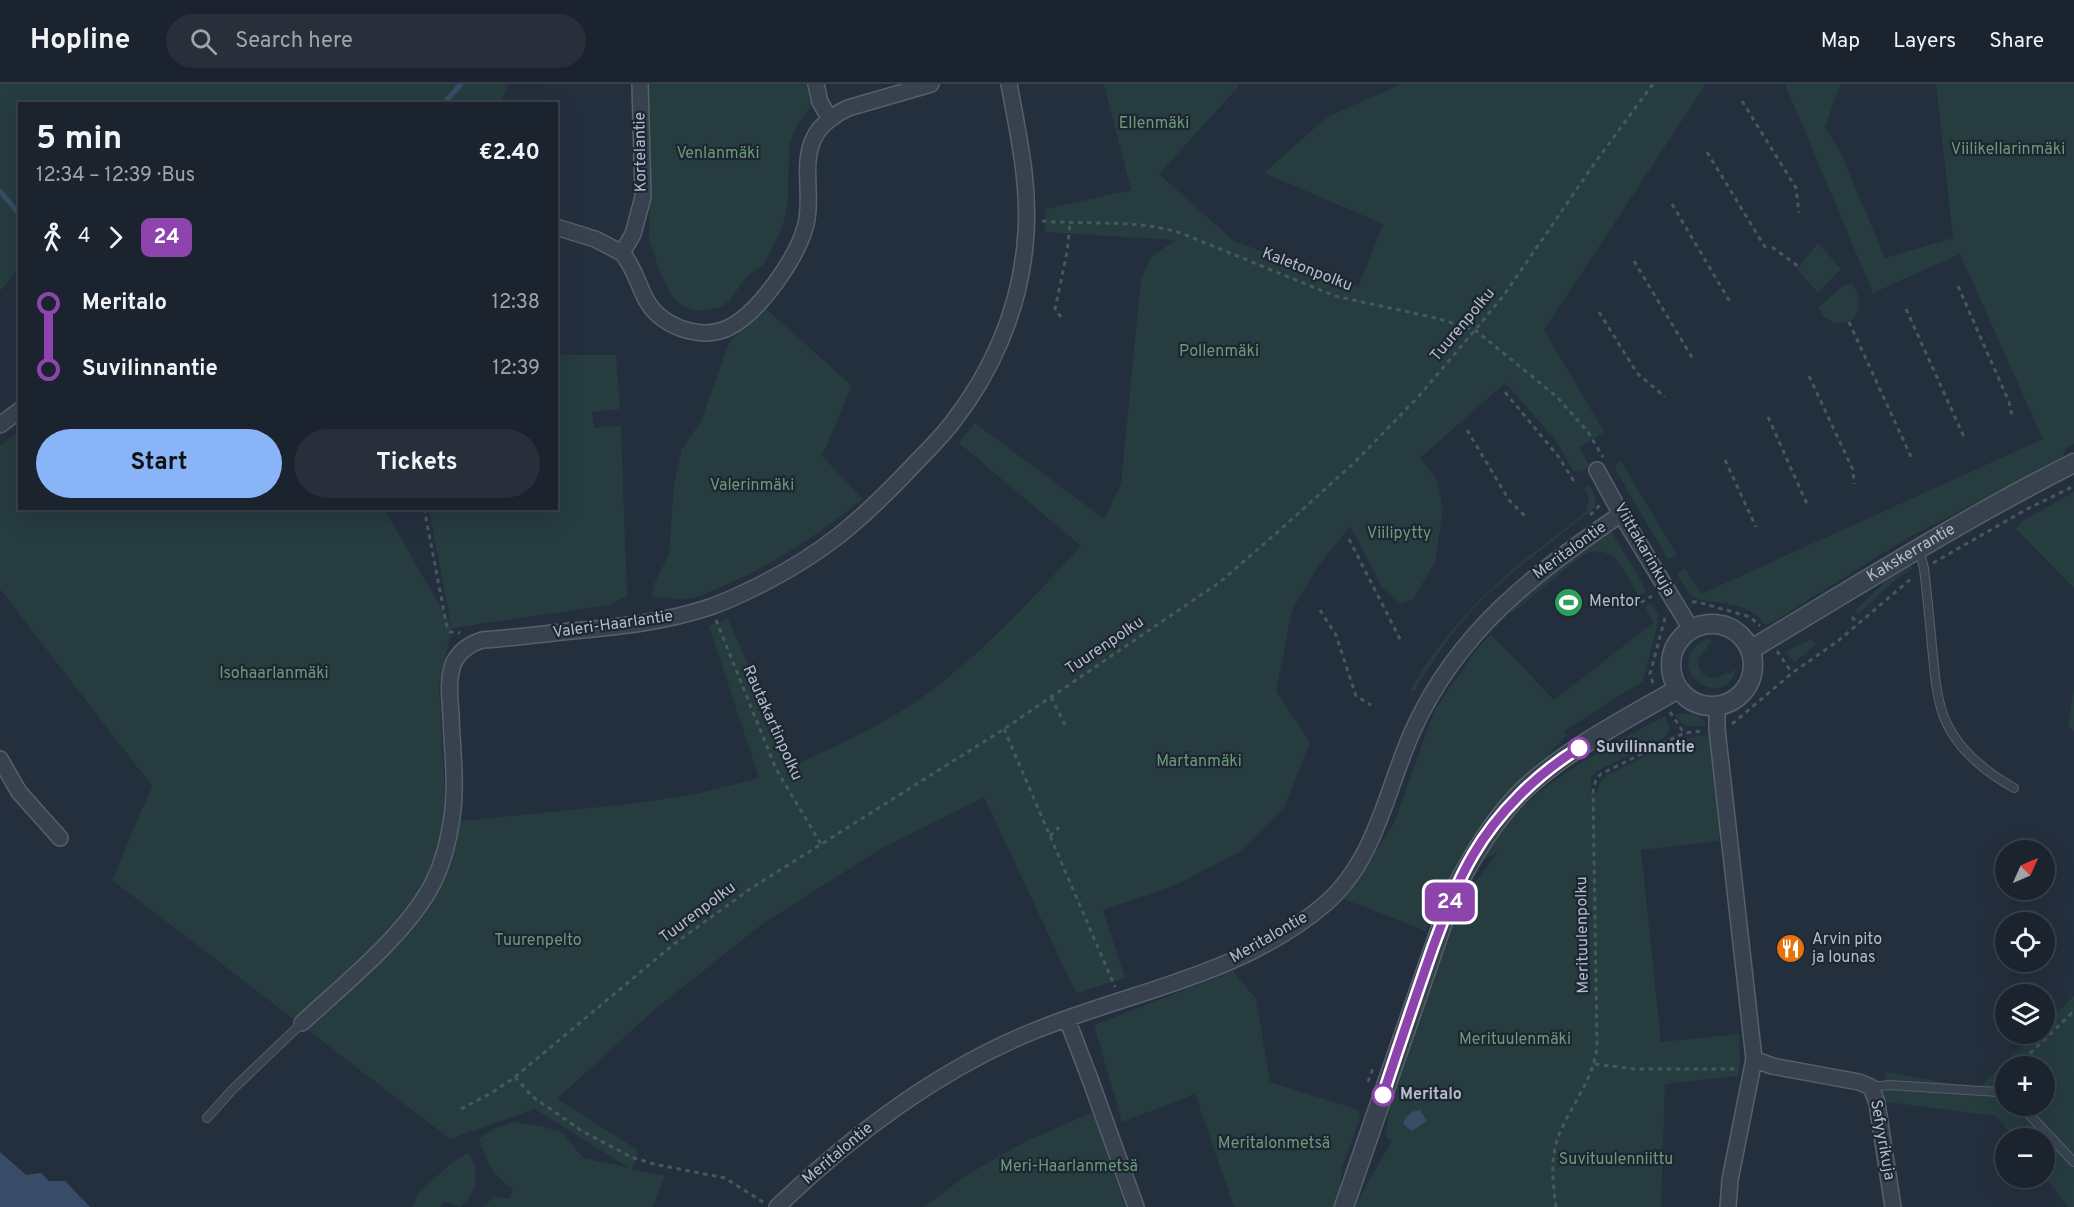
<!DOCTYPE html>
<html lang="en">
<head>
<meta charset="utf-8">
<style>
	body { margin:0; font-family:Overpass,sans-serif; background:#282f3a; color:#f1f3f6; height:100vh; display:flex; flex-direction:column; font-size:22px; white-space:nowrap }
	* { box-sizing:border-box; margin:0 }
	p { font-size:20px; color:#a0a4aa }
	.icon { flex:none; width:33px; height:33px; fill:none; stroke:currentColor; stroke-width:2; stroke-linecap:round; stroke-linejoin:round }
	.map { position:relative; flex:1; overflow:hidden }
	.drawer { position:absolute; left:18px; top:18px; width:540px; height:408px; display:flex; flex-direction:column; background:#1b232e; border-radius:0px; box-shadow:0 6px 24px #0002,0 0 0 2px #39404a }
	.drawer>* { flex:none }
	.badge { padding:0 12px; border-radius:9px; font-size:21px; line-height:39px }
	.needle { width:39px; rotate:45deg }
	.controls { position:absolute; left:1995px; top:756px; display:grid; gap:12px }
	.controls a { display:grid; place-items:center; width:60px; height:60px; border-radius:50%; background:#1b232e; box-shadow:0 6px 24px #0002,0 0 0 2px #39404a; font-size:30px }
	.map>.badge { position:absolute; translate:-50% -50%; box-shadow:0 0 0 3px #fff }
	.legs { display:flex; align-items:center; gap:9px; height:66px; padding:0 18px; font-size:20px }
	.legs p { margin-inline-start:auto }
	.headline { display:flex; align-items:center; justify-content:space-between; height:102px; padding:0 18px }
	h1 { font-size:33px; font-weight:700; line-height:45px }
	.action { display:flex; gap:12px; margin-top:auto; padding:12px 18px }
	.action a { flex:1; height:69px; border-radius:36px; background:#8ab4f8; color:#111; font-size:24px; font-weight:700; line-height:69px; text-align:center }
	.action a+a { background:#282f3a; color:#f1f3f6 }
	ul { padding:0 18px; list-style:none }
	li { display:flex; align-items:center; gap:21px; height:66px; font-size:22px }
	li i { display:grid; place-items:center; width:9px; height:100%; margin:0 8px; background:currentColor }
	li i::after { content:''; width:15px; height:15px; margin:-8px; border:4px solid; border-radius:50%; background:#1b232e }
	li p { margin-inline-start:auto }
	li:first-child i { background:linear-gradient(#0000 50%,currentColor 0) }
	li:last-child i { background:linear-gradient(currentColor 50%,#0000 0) }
	header { display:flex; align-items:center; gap:36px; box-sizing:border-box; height:84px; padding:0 30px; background:#1b232e; border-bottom:2px solid #39404a }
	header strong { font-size:28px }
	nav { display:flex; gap:33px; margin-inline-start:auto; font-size:21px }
	.search { width:420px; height:54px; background:#282f3a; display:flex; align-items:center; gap:15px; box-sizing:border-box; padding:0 21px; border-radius:33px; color:#a0a4aa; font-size:22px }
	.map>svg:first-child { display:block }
	.green { fill:#263c3f; fill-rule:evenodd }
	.water { fill:#394c67 }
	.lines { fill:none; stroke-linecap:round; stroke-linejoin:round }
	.stream { stroke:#394c67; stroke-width:5 }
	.service-casing { stroke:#565f6c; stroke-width:10 }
	.minor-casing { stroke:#565f6c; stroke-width:18 }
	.tertiary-casing { stroke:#565f6c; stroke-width:21 }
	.path { stroke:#44595c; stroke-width:3; stroke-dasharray:4.5 4.5; stroke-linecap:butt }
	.service { stroke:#38414e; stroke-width:8 }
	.minor { stroke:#38414e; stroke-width:15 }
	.tertiary { stroke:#38414e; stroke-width:18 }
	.line-1-casing { stroke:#fff; stroke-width:14 }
	.line-1 { stroke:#8e44ad; stroke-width:9 }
	.stop-1-dot { fill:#fff; stroke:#8e44ad; stroke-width:3 }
	.labels { text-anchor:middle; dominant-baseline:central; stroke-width:4.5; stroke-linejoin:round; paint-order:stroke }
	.park-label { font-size:16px; fill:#6b9a76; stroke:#1d2633 }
	.street-label { font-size:16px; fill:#b4bcc9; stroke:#1d2633 }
	.poi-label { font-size:16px; fill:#b4bcc9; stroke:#1d2633; text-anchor:start }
	.stop-label { font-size:16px; font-weight:bold; fill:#b4bcc9; stroke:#1d2633; text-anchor:start }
</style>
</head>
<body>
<header>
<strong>Hopline</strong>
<div class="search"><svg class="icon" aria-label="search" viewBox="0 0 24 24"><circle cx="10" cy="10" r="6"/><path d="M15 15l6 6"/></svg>Search here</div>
<nav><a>Map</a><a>Layers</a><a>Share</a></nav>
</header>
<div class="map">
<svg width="2074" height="1123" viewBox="0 0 2074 1123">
	<rect width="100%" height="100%" fill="#242f3e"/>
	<!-- green -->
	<path class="green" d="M0,0H508L500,20H20L19,185L0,207Z
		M648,0H809L812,21L797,41L789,62L788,116L783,140L776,157L763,181L747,192L730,216L721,223L697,227L682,222L671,211L659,185L649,155L650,115Z
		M1104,0H1237L1239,2L1159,90L1234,157L1358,203L1383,140L1264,89L1327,33L1401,0H1706L1544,246L1604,348L1579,363L1590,382L1580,388L1574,387L1555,355L1505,299L1420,374L1437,396L1443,424L1435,478L1413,515L1401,520L1382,503L1350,442L1318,483L1292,526L1276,607L1310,658L1284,724L1239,768L1176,801L1103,826L1125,894L1076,909L984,713L882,764L761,841L653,927L557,1015L638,1066L632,1085L665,1092L653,1123H483L495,1112L509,1115L513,1105C492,1090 487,1079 479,1055L495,1044L516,1038L539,1042L562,1048L583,1074L629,1084L535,1025L450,1055L112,796L152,702L0,505V362L19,347L20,424L384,425L451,541L429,425L556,424L557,271H616L620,325L592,328L594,344L621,341L627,512L610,521L452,544L439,601L445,714L442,739L630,720L696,710L759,694L709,542L728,535L793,682C836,662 879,643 918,616C980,573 1030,517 1081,462L959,359L975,339L1104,435L1121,400L1141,195L1152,172L1176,156L1045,148L1046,125L1131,106Z
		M1785,0H1840L1825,44L1839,65L1885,174L1953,154L1936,0H2074V360L2066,364L2061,375L1909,453L1775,537L1765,541C1756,525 1733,520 1716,518C1709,517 1699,517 1693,512C1686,508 1681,497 1677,489L1685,484L1701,510L2043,355L1960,170L1873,209Z
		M1818,159L1841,185L1818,209L1797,185Z
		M1851,199C1862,211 1862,231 1847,240L1844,238L1836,240L1824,233L1819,223L1844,201Z
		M764,223L852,302L822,372L863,415C817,451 777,479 723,502C713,506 699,514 688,515C676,517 664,512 652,513L654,500L669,470L674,399L682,365L701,337L729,259Z
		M1621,377L1677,471L1669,475L1667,473L1615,385L1616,380Z
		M1589,401L1595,413V423C1556,456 1514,484 1478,520C1453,545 1434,576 1415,606L1410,607C1439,554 1482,510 1529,472C1548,457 1569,443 1587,426L1589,414L1584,404Z
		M2074,408V504L2016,445L2021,438Z
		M1608,449H1612L1645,504V509L1639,513C1625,491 1615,456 1583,471L1512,529L1509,524L1532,504L1603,451Z
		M1908,479L1913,484L1894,497L1859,530L1855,526L1888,495Z
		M1651,520L1658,531V539L1643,597L1564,647L1566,652L1521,699L1476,750L1449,793L1426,847L1341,814L1360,793L1395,737L1434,627L1476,566L1491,550L1554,616L1653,539L1645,522Z
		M1706,555H1710L1711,560H1707L1708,565C1685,578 1707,606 1726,588L1730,590L1733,586L1736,587C1720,630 1658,580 1706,555Z
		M1812,555L1816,561L1795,578L1784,568Z
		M2074,602V648L2068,641Z
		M1687,629C1696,630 1703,632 1706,642H1684L1675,631Z
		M1665,632L1670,643L1668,650L1662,655L1597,687L1591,694L1590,709L1597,708L1600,698L1607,691C1629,681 1690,647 1711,652L1720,743L1719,757L1641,766L1661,958L1739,950L1740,975L1738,992L1665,1000L1661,1123H1356L1360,1112L1392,1057L1386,1053L1390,1015L1398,996L1431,894L1456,828L1462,820L1466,810L1498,768L1483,776L1470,797C1475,783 1481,773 1490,761C1533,699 1600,667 1665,632Z
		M1233,887L1256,915L1270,998L1359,1026L1360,1034L1342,1084L1339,1114L1336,1123H1234L1195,1010L1122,1038L1094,941Z
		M2074,912V1123H2068L2045,1093L2044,1054H2014L1996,1032L1880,1017L1886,988L1978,1005L2035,950H2044L2045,940ZM2006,982H2044V1022H2006Z
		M1093,1028L1125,1123H924L967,1091L1026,1057Z
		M468,1069C481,1085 477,1111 460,1123L444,1118L440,1123H413L418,1110L450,1080Z"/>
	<!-- water -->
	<path class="water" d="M1420,1026L1427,1037L1412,1047L1403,1040C1406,1032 1410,1027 1420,1026Z
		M0,1068L26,1091L41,1089L49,1097H65L90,1123H0Z"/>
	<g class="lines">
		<!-- stream -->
		<path class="stream" d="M443,20L461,0
			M0,107L20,131"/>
		<defs>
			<path id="service" d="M1919,466L1924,484C1927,511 1930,537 1932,563C1935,591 1936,624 1952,649C1966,672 1991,691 2014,704
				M1871,1003L1889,1001L1998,1008L2006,1011
				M2021,1022L2074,1078
				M207,1034L232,1006L302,939"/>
			<path id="minor" d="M816,0L820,18L830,35
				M556,143L595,155L622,169L633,150L643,113L640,0
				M622,169C638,187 639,212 656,229C674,246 704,255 728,244C759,229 798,173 806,140C813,112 801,80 814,54C820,41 835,30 848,24L931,0
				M0,341L20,326
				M1597,386L1621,430L1691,545
				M1717,622V645L1754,975L1730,1096L1728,1123
				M0,675L19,708L60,754
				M1067,935L1090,995L1136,1123
				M302,939C345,899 406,851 433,799C443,779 449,755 452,733C457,700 452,665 451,632C450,614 447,595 454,578C460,566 470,560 482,556C512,554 542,550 572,547C619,543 665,538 710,523C728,517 746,508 764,499C824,468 859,438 906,389C921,373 938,357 952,339C992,288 1019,226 1025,161C1031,106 1019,54 1009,0
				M1754,975L1772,982L1859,998L1871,1003L1877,1019L1893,1123
				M777,1123C852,1051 937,986 1034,947C1132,907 1242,891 1325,820C1377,775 1386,705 1414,644C1459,546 1534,490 1621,430"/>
			<g id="tertiary">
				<circle cx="1712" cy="581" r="41"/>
				<path id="s1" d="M1750,566C1857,502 1963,435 2074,379"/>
				<path d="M1344,1123L1453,809C1473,771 1495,733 1527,703C1571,663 1626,635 1678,605"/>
			</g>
		</defs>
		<!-- service casing -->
		<use href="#service" class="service-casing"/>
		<!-- minor casing -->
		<use href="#minor" class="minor-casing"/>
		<!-- tertiary casing -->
		<use href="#tertiary" class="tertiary-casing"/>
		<!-- path -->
		<path class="path" d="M1742,17L1796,104L1799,129
			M1707,68L1768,168
			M1672,120L1730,218
			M1042,137C1089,141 1136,135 1181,149L1335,212L1436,234L1475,246L1556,312L1588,348L1603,373
			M1772,163L1799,183
			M1634,177L1693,275
			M1958,202L2009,318L2012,332
			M1906,225L1964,353
			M1599,228L1637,289L1665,313
			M1061,233L1055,225L1067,168L1070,139
			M1849,238L1912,375
			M1809,292L1853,386L1854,400
			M1505,308L1558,372L1575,399
			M1768,333L1807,420
			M1467,346L1509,416L1527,434
			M1725,376L1756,443
			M424,424L447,543L450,548L460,549
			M1590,431L1600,421
			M1349,455L1402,559
			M1933,479L2027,425L2074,402
			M1692,518H1698L1750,533L1760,542
			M1633,523L1652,512
			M1320,526L1336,551L1356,612L1371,621
			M1852,533L1858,540
			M716,536L776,685L821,760
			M1777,567L1792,589
			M1653,599L1650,590L1665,534
			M1051,613L1065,641
			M1670,628L1684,649
			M1732,640L1792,589L1838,557L1913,493
			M1004,645L1115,903
			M1050,752L1059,743
			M1595,980L1634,985H1738
			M2017,982L2074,927
			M515,993L533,1013L582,1047L631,1073L654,1080L725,1094L763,1118
			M1368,998L1373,984
			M461,1025L493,1008L515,993L674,860L750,805L1004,645L1220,498L1281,445L1355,378L1419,312L1475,246L1504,211L1594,80L1653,0
			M1556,1123C1553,1100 1550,1076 1558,1053C1570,1022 1594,996 1597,962L1593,708L1596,695L1601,690L1684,649L1703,647"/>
		<!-- service -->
		<use href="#service" class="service"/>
		<!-- minor -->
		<use href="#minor" class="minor"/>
		<!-- tertiary -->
		<use href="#tertiary" class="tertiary"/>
	</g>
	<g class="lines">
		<defs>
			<path id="line-1" d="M1383,1011C1399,962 1416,912 1433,863C1445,831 1456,800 1473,771C1498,728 1537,690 1579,664"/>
		</defs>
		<!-- line-1 casing -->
		<use href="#line-1" class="line-1-casing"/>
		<!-- line-1 -->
		<use href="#line-1" class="line-1"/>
	</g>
	<!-- icons -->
	<defs>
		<symbol id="stadium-disc" viewBox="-11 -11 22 22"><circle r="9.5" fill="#2e9e5b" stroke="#1d2633"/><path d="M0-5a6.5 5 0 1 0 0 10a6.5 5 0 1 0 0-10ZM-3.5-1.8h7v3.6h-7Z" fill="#fff"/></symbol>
		<symbol id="restaurant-disc" viewBox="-11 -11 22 22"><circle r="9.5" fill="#e8710a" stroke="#1d2633"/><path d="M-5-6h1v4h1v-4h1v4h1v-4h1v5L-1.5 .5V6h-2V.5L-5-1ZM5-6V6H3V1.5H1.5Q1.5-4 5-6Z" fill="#fff"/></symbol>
	</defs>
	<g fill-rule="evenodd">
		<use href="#stadium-disc" x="1552" y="502" width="33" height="33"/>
		<use href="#restaurant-disc" x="1774" y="848" width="33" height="33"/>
	</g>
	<!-- markers -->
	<g class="stop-1-dot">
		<circle cx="1579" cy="664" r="10"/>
		<circle cx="1383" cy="1011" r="10"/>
	</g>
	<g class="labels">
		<!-- park labels -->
		<g class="park-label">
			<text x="1154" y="40">Ellenmäki</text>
			<text x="2008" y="66">Viilikellarinmäki</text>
			<text x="718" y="70">Venlanmäki</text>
			<text x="1219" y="268">Pollenmäki</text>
			<text x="752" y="402">Valerinmäki</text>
			<text x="1399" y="450">Viilipytty</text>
			<text x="274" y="590">Isohaarlanmäki</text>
			<text x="1199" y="678">Martanmäki</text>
			<text x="538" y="857">Tuurenpelto</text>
			<text x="1515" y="956">Merituulenmäki</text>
			<text x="1274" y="1060">Meritalonmetsä</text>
			<text x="1616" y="1076">Suvituulenniittu</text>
			<text x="1069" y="1083">Meri-Haarlanmetsä</text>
		</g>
		<!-- street labels -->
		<g class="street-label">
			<text transform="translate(641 68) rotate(-91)">Kortelantie</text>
			<text transform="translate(1307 186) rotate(21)">Kaletonpolku</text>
			<text transform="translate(1463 241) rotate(-50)">Tuurenpolku</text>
			<text transform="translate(1644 466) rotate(60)">Viittakarinkuja</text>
			<text transform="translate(1570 467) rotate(-36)">Meritalontie</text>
			<text stroke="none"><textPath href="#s1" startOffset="188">Kakskerrantie</textPath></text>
			<text transform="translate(613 541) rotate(-8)">Valeri-Haarlantie</text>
			<text transform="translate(1105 562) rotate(-34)">Tuurenpolku</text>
			<text transform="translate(772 639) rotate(66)">Rautakartinpolku</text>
			<text transform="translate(698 829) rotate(-37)">Tuurenpolku</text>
			<text transform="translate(1583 851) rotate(-91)">Merituulenpolku</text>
			<text transform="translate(1269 854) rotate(-30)">Meritalontie</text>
			<text transform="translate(1882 1056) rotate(80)">Sefyyrikuja</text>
			<text transform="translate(838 1070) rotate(-40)">Meritalontie</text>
		</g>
		<!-- poi labels -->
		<g class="poi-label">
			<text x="1589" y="518">Mentor</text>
			<text x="1812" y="856">Arvin pito<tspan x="1812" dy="18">ja lounas</tspan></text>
		</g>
		<!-- stop labels -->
		<g class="stop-label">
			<text x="1596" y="664">Suvilinnantie</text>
			<text x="1400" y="1011">Meritalo</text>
		</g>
	</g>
</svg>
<div class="controls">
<a><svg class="needle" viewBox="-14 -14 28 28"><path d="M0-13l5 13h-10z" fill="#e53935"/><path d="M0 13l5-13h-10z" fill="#a0a4aa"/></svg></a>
<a><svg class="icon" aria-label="locate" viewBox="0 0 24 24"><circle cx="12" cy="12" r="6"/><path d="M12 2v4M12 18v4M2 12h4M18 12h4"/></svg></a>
<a><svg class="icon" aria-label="layers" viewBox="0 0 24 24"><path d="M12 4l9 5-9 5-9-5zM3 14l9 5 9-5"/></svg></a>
<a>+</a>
<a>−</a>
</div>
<b class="badge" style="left:1450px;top:818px;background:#8e44ad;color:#fff">24</b>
<section class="drawer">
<div class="headline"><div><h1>5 min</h1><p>12:34 – 12:39 · Bus</p></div><b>€2.40</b></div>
<div class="legs"><svg class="icon" aria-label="walk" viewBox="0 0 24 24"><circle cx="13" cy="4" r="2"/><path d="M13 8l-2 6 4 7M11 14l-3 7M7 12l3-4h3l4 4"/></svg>4<svg class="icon" aria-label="forward" viewBox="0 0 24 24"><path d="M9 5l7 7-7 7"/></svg><b class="badge" style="background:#8e44ad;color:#fff">24</b></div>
<ul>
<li><i style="color:#8e44ad"></i><b>Meritalo</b><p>12:38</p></li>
<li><i style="color:#8e44ad"></i><b>Suvilinnantie</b><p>12:39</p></li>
</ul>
<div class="action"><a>Start</a><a>Tickets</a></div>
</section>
</div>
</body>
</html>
